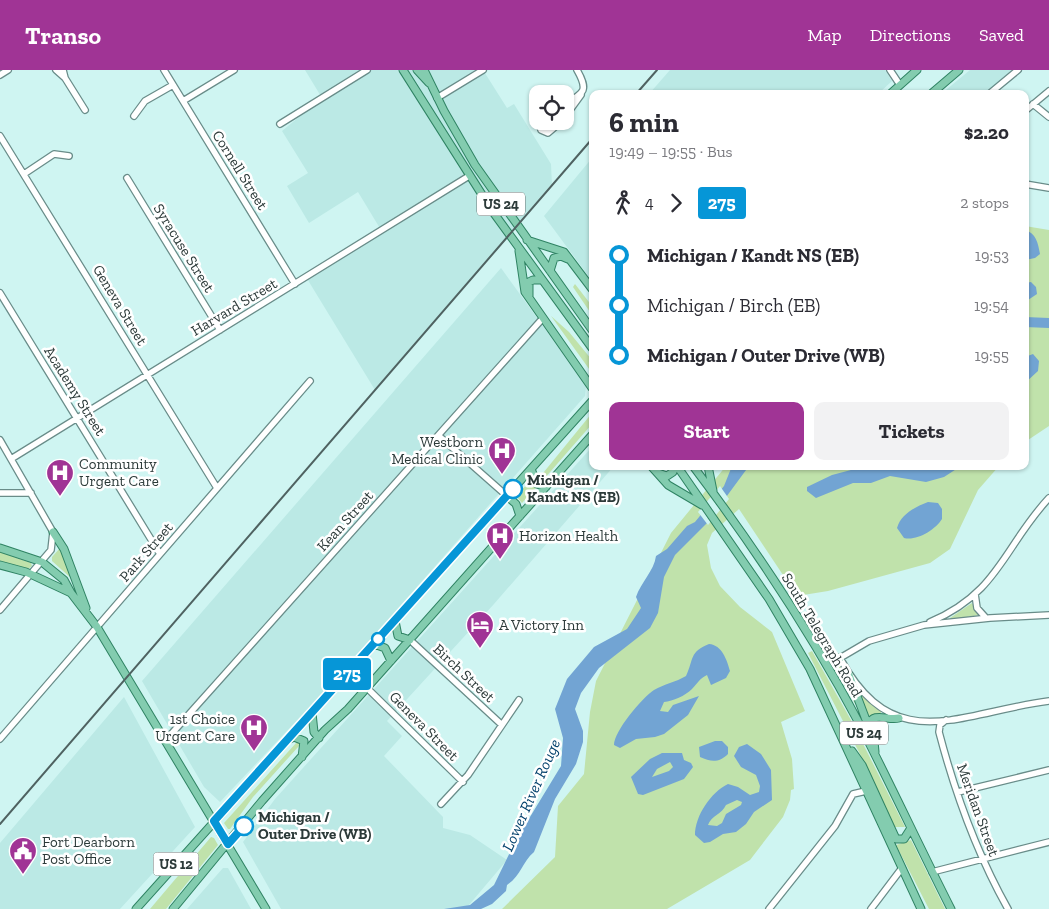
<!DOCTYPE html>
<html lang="en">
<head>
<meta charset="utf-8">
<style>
	body { margin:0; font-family:"Zilla Slab",serif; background:#f2f2f3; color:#2b2b33; height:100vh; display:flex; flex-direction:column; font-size:19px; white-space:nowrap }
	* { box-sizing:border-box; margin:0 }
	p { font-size:16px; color:#7c7c81 }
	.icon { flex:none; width:28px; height:28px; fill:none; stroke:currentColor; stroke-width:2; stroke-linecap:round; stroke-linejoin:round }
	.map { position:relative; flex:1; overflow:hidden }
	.drawer { position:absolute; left:589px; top:20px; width:440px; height:380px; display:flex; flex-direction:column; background:#fff; border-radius:10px; box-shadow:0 1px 4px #0004 }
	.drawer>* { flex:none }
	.badge { padding:0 10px; border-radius:4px; font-size:18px; line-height:32px }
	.controls { position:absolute; left:529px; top:15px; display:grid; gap:10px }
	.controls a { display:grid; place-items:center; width:45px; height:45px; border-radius:10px; background:#fff; box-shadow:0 1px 4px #0004; font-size:25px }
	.map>.badge { position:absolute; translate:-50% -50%; box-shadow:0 0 0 2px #fff }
	.legs { display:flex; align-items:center; gap:8px; height:55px; padding:0 20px; font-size:16px }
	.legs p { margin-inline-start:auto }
	.headline { display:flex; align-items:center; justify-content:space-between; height:85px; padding:0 20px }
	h1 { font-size:28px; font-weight:700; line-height:38px }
	.primary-button { display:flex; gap:10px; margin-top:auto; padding:10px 20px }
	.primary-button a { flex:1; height:58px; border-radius:10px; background:#a03495; color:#fff; font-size:20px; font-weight:700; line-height:58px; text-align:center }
	.primary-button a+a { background:#f2f2f3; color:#2b2b33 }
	ul { padding:0 20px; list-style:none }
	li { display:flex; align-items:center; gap:18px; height:50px; font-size:19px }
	li i { display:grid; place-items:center; width:8px; height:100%; margin:0 6px; background:currentColor }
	li i::after { content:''; width:12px; height:12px; margin:-6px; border:4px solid; border-radius:50%; background:#fff }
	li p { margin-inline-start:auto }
	li:first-child i { background:linear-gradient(#0000 50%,currentColor 0) }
	li:last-child i { background:linear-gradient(currentColor 50%,#0000 0) }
	header { display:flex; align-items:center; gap:30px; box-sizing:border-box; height:70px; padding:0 25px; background:#a03495; color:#fff }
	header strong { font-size:24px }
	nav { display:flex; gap:28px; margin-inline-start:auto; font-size:18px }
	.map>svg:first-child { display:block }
	.built { fill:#bbe9e5 }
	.green { fill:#c0e2ab }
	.water { fill:#72a4d3; fill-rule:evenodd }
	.pier { fill:#cff5f2 }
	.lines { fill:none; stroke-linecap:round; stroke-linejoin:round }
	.river { stroke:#72a4d3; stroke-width:10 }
	.minor-casing { stroke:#698c89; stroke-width:8 }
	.major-casing { stroke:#2f8363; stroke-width:9 }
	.minor { stroke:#fff; stroke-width:5.5 }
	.major { stroke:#83ccaf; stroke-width:7 }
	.rail { stroke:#4f6261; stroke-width:2 }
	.line-1-casing { stroke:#fff; stroke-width:11 }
	.line-1 { stroke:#0696d7; stroke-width:8 }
	.stop-1-dot { fill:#fff; stroke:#0696d7; stroke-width:2.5 }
	.labels { text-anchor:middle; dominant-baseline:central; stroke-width:5; stroke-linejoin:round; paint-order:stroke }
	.shield { fill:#fff; stroke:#6b7574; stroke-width:1 }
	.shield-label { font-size:14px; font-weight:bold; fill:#2c3a39 }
	.street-label { font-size:15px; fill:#2c3a39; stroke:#fff }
	.poi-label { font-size:15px; fill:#2c3a39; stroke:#fff; text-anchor:start }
	.stop-label { font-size:15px; font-weight:bold; fill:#2c3a39; stroke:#fff; text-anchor:start }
	.water-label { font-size:16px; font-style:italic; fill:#03416c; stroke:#fff }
</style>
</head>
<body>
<header>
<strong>Transo</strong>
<nav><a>Map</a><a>Directions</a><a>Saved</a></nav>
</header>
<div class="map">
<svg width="1049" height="839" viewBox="0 0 1049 839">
	<rect width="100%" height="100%" fill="#cff5f2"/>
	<!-- built -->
	<path class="built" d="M305,0H483L507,38L514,34L551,94L552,116L375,320L306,207L381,160L358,122L309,153L287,116L308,103L282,61L322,28Z
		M670,0H885L892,11L878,24H649Z
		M970,0H1022L994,24H941Z
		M592,88V211L544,146Z
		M501,198L586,315L585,326L334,611L220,732L204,717L142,611Z
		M592,377V396H614L494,534L387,651L402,666L384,686L443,747V758L470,765L507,790L469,835L460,839H281L243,772L275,729Z
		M124,627L195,757L120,839H0V773Z
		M223,798H228L251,839H187Z"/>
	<!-- green -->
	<path class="green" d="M1025,156L1049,160V356L1025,372Z
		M575,214L592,236V245L573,217Z
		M551,246L569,262L592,290V303Z
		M592,343V354L544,409L539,408Z
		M726,396H999L978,420L950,479L930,493L828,521L797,526L739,439L712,463L707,475L711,498L720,516L740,537L772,562L805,641L781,652L792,689L794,719L791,720L790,730L783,747L750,790L667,839H502L555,787L558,736L584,704L590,642L596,611L671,463Z
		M529,412L536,418L522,433L516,426Z
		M60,478L72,509L52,491V487Z
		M0,482L31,493L32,496L28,499L0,491Z
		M972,533L979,545L950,550V548Z
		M812,581L851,650L905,757H893L863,690L808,583Z
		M837,595L844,599L860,642L834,598Z
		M859,620L881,640V643L867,646L858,623Z
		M296,673H299V676L253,727L230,759H228L224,753Z
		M211,767L214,768L218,775L166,839H150Z
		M911,770L945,839H929L896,775Z"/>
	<!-- water -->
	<path class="water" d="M1025,160C1036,163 1038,173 1040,184L1035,188L1025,190Z
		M1031,212L1036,217L1037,224L1025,232V213Z
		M1033,284L1039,291L1038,301L1025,313V287Z
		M732,396H749L707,453L675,485L664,507L658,543L650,558L599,598L581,623L575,639L583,661V672L576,694L555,729L534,782C522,792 521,806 507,815L506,821L492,834L481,839H444L470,835L494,815L516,770L561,696L563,668L555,639L567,609L594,577L627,559L641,538L636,527C641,512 654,501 656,486L667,479L687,456L695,452L724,416Z
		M866,396H961L944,407L926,412L890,406L871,413H853L816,428L807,421V417L832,405Z
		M928,432L938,433L942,439V449C935,460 917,471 904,468L897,458C901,444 915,437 928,432Z
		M709,574C722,575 727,590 730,601L726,608L711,615L707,605C699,609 698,613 692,619C685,626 673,631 664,632L660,641L668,642L673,635L699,626L688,645L664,664L655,667L636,669L620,678L614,675C614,661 642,628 654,620C664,614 676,612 686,606C694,589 689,582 709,574Z
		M715,671H722L728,677V684C719,693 711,692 700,687L699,677Z
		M747,674L761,684L771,700L772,730L754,742L746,754L736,762L723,764L710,772L704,773L695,765C695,746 711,722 728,714L738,717L750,725L759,722L760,716L756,705L741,697L734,686L739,677ZM737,730L742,732L741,735L726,744L722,753L717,756L708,755C711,746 722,744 726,735Z
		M662,683H682L684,690L691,693L693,697L684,709L643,725L638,724L631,707L650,689ZM670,692L673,697L669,701L652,707L657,699Z"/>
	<!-- pier -->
	<path class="pier" d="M720,416L729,429L708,455L698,442Z"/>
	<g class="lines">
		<!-- river -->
		<path class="river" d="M1025,252L1049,253"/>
		<defs>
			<path id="minor" d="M56,0L65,8
				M63,0L65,8L85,40
				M164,0L295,214
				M890,0L900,15
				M0,5L8,0
				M989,24L1018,0
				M437,28L483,0
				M183,31L234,0
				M565,34C584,23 589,21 577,0
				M1033,34L1049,47
				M1025,41L1049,21
				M134,46L145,31L173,15
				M565,47L581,25
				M539,51L541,60L548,63L562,51
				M280,54L367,0
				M0,66L217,418
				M24,104L54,84L69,86
				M127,108L220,260
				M1025,114L1049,118
				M0,223L160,484
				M439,366L507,426
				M0,370L53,462L51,480L0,540
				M11,389L469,106
				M0,423H31
				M975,524L977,538L986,548
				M1049,545L990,548L924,555L869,571L840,588C894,689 961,642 1049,631
				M930,552C999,523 1004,476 1049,428
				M410,570L502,655
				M367,618L463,712
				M946,650L940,655L939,662C955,723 977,784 1008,839
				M0,669L310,311
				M165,671L543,248
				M958,722L1049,700
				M441,734L468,705L519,630
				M932,802L1049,772
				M769,839L835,756L853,724L866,721
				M871,839L902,798"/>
			<path id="major" d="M403,0L493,142L592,278
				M417,0L429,13
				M424,0L444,41L475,95L592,260
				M890,24L917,0
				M931,24L959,0
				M527,170L564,182L592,219
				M519,181L525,222L592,318
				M550,201L554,188L561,186L568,189
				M529,226V212L533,210H542
				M651,396L668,415L702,435
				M677,396L769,529L810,599L921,839
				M693,396C755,478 812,564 860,655C891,715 920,778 951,839
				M708,396L713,421
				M531,399L537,414L546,417
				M658,403L667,406L673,402L675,396
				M507,426L516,434L520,446
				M53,462L64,479L86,538
				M0,478L42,492L64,510L71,523L97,557L266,839
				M0,495L26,502L71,523
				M395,551L398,566L410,570
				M374,574L385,578L391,591
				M823,588H840
				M849,605L874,671L875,682
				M312,643L314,662L319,668
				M868,655C874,641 887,651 899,648
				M287,670L294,667L304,671L302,687
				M852,681L862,695L896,769H904L911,758
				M136,839L592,331
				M173,839L262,731L325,660L348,639L592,365"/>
		</defs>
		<!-- minor casing -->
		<use href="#minor" class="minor-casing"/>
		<!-- major casing -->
		<use href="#major" class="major-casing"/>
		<!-- minor -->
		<use href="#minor" class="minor"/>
		<!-- major -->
		<use href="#major" class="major"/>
		<!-- rail -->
		<path class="rail" d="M636,24L657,0
			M0,754L592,69"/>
	</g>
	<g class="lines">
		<defs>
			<path id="line-1" d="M244,756L228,774L214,751L513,419"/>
		</defs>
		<!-- line-1 casing -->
		<use href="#line-1" class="line-1-casing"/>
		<!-- line-1 -->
		<use href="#line-1" class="line-1"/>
	</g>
	<!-- icons -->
	<defs>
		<symbol id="hospital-pin" viewBox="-11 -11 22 30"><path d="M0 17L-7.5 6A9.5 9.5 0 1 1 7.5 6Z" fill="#a03495" stroke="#fff"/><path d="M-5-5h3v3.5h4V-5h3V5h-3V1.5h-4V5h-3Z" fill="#fff"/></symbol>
		<symbol id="hotel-pin" viewBox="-11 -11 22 30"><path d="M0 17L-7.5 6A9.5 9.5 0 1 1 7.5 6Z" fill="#a03495" stroke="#fff"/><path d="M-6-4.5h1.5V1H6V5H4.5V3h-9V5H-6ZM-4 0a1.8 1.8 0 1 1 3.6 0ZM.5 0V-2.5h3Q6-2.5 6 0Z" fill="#fff"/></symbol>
		<symbol id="civic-pin" viewBox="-11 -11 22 30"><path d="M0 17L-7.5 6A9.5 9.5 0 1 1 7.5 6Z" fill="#a03495" stroke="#fff"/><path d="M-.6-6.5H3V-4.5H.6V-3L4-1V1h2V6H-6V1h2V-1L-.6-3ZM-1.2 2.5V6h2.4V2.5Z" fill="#fff"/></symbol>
	</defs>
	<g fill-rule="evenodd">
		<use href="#hospital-pin" x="486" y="365" width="32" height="43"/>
		<use href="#hospital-pin" x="44" y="387" width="32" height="43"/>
		<use href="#hospital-pin" x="484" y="450" width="32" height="43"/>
		<use href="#hotel-pin" x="464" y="539" width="32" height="43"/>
		<use href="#hospital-pin" x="238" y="642" width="32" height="43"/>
		<use href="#civic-pin" x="7" y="765" width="32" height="43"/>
	</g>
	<!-- markers -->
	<g class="stop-1-dot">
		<circle cx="513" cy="419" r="9"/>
		<circle cx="378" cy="569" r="6"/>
		<circle cx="244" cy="756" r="9"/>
	</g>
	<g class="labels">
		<!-- shield labels -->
		<g class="shield">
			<rect x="477" y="122.5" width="48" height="23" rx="4"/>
			<rect x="840" y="651.5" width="48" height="23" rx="4"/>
			<rect x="153.5" y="782.5" width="45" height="23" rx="4"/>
		</g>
		<g class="shield-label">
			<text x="501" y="134">US 24</text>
			<text x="864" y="663">US 24</text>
			<text x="176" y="794">US 12</text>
		</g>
		<!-- street labels -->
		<g class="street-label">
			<text transform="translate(240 100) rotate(58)">Cornell Street</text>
			<text transform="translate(184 178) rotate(58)">Syracuse Street</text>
			<text transform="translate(120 235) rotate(59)">Geneva Street</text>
			<text transform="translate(234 237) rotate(-31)">Harvard Street</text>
			<text transform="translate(75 321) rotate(58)">Academy Street</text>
			<text transform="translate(345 451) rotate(-48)">Kean Street</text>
			<text transform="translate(146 482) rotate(-49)">Park Street</text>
			<text transform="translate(822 565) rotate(59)">South Telegraph Road</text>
			<text transform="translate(464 603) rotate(43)">Birch Street</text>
			<text transform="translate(424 656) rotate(45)">Geneva Street</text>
			<text transform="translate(978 740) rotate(70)">Meridan Street</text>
		</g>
		<!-- poi labels -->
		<g class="poi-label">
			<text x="483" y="372" text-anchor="end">Westborn<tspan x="483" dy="17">Medical Clinic</tspan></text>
			<text x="79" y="394">Community<tspan x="79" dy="17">Urgent Care</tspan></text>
			<text x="519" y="466">Horizon Health</text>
			<text x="499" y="555">A Victory Inn</text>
			<text x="235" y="649" text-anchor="end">1st Choice<tspan x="235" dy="17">Urgent Care</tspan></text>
			<text x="42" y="772">Fort Dearborn<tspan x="42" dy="17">Post Office</tspan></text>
		</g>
		<!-- stop labels -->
		<g class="stop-label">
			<text x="527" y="410">Michigan /<tspan x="527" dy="17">Kandt NS (EB)</tspan></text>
			<text x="258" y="747">Michigan /<tspan x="258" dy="17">Outer Drive (WB)</tspan></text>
		</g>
		<!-- water labels -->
		<g class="water-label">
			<text transform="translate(531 725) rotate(-66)">Lower River Rouge</text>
		</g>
	</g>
</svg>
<div class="controls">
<a><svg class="icon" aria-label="locate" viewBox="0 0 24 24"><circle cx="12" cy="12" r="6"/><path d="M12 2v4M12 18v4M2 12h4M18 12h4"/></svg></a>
</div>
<b class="badge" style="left:347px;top:604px;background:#0696d7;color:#fff">275</b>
<section class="drawer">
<div class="headline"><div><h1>6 min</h1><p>19:49 – 19:55 · Bus</p></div><b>$2.20</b></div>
<div class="legs"><svg class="icon" aria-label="walk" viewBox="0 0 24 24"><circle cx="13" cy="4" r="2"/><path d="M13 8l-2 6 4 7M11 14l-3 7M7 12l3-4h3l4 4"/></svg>4<svg class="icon" aria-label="forward" viewBox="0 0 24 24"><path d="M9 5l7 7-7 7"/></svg><b class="badge" style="background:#0696d7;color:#fff">275</b><p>2 stops</p></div>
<ul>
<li><i style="color:#0696d7"></i><b>Michigan / Kandt NS (EB)</b><p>19:53</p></li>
<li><i style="color:#0696d7"></i><span>Michigan / Birch (EB)</span><p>19:54</p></li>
<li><i style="color:#0696d7"></i><b>Michigan / Outer Drive (WB)</b><p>19:55</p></li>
</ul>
<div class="primary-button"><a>Start</a><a>Tickets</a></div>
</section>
</div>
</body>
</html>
